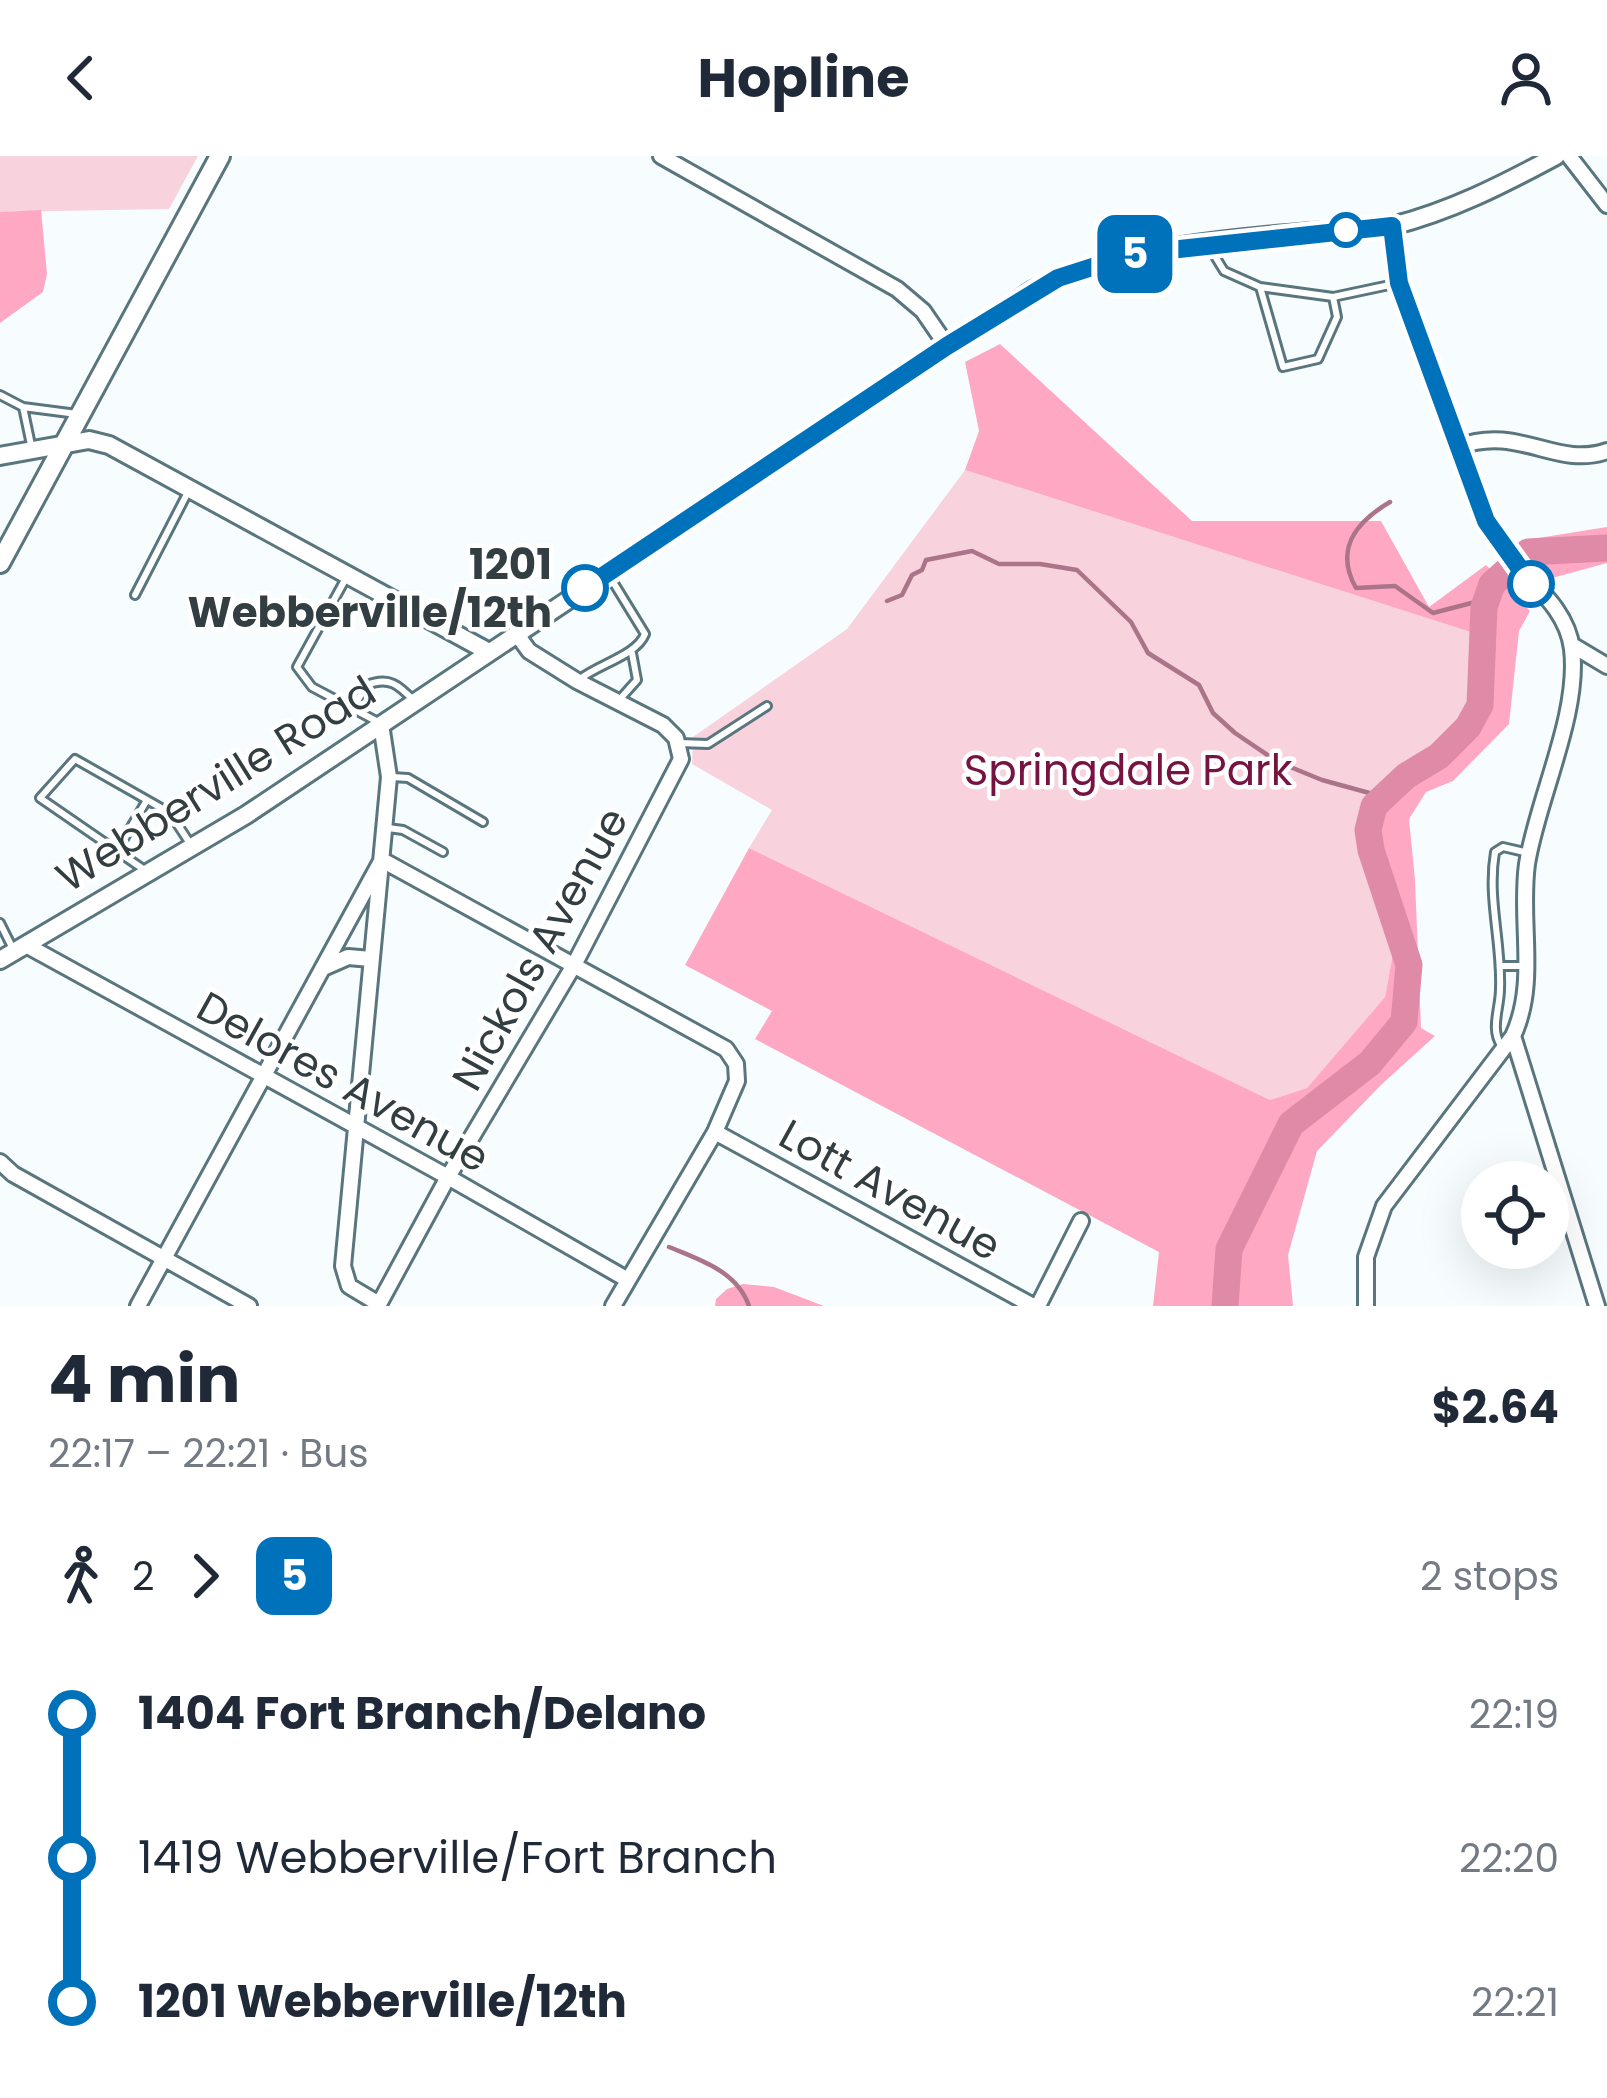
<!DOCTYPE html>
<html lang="en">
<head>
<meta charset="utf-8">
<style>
	body { margin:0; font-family:Poppins,sans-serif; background:#f2f2f3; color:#1f2937; height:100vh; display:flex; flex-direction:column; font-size:45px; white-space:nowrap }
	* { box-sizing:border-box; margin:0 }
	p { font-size:39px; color:#747a83 }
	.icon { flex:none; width:66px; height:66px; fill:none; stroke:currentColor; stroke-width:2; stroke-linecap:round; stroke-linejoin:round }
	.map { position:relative; height:1150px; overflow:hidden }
	.side { display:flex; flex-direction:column; background:#fff; flex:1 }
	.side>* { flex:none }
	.badge { padding:0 24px; border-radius:18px; font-size:42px; line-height:78px }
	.buttons { position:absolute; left:1461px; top:1005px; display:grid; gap:24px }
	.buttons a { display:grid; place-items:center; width:108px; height:108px; border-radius:50%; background:#fff; box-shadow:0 12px 48px #0002; font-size:60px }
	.map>.badge { position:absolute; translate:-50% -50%; box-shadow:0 0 0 6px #fff }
	.legs { display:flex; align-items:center; gap:18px; height:132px; padding:0 48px; font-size:39px }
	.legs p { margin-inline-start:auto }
	.overview { display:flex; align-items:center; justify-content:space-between; height:204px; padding:0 48px }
	h1 { font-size:66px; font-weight:700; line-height:90px }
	ul { padding:0 48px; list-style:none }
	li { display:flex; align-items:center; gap:42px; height:144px; font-size:45px }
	li i { display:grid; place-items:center; width:18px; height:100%; margin:0 15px; background:currentColor }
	li i::after { content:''; width:30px; height:30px; margin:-15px; border:9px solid; border-radius:50%; background:#fff }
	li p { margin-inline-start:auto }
	li:first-child i { background:linear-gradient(#0000 50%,currentColor 0) }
	li:last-child i { background:linear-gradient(currentColor 50%,#0000 0) }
	header { display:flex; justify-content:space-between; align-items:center; height:156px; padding:0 48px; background:#fff; font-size:54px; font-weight:700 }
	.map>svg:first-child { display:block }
	.green { fill:#f8d3de }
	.forest { fill:#fea8c4 }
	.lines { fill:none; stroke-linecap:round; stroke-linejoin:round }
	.stream { stroke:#ab7489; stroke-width:4.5 }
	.river { stroke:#df8ba8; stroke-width:27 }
	.service-casing { stroke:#59757e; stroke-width:12 }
	.minor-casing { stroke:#59757e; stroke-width:20 }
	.tertiary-casing { stroke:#59757e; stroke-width:22 }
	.secondary-casing { stroke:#59757e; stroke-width:24 }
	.service { stroke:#fff; stroke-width:6 }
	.minor { stroke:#fff; stroke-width:14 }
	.tertiary { stroke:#fff; stroke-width:16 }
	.secondary { stroke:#fff; stroke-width:18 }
	.line-1-casing { stroke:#fff; stroke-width:27 }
	.line-1 { stroke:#0072bc; stroke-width:18 }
	.stop-1-dot { fill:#fff; stroke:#0072bc; stroke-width:6 }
	.labels { text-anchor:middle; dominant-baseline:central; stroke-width:9; stroke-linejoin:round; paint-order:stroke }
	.stop-label { font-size:42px; font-weight:bold; fill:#323e42; stroke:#fff; text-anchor:end }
	.park-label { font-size:42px; fill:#761341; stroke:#fff }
	.street-label { font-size:42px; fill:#323e42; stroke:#fff }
</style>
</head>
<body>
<header><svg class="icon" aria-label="back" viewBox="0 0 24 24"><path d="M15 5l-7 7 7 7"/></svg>Hopline<svg class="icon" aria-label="person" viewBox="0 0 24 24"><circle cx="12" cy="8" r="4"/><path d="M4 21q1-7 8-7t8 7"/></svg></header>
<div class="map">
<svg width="1607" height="1150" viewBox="0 0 1607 1150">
	<rect width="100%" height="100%" fill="#f7fdff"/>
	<!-- green -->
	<path class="green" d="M0,0H198L169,53L0,56Z
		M965,314L1483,480L1477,549L1453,587L1386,623L1357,678L1393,799L1385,841L1307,932L1270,944L749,692L772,654L692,608L693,581L847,473Z"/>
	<!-- forest -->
	<path class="forest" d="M41,54L47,118L43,136L0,167V56Z
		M1000,188L1192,365H1381L1429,451L1486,409L1530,455L1519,475L1509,568L1453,625L1426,636L1409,663L1415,724L1421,872L1435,880L1382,928L1317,995L1288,1099L1293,1150H1153L1159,1096L755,883L772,855L685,809L749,692L1270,944L1307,932L1385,841L1393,798L1357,678L1386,623L1453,587L1477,549L1483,480L965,314L979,275L965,206Z
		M1607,371V407L1552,422L1520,385Z
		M743,1128L774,1131L824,1150H715L716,1143L727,1133Z"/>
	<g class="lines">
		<!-- stream -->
		<path class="stream" d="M1390,346C1356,366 1334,393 1356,432L1395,430L1433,457L1487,443
			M887,445L902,439L912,419L922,414L926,404L972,395L999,408H1040L1077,414L1131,466L1148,497L1199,529L1213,557L1235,577L1278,606L1322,624L1384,641
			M669,1091C700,1104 737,1115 749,1150"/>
		<!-- river -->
		<path class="river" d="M1225,1150L1229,1093L1291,968L1370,907L1404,866L1409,809L1371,694L1368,674L1374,650L1406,620L1439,600L1468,571L1480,549L1484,451L1492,428L1528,396L1607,392"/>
		<defs>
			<path id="service" d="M1210,92L1224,115L1260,131L1333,141L1399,127
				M1260,131L1283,211L1318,203L1337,161L1333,141
				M0,239L23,251L77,258
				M23,251L31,289
				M346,422L297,511L312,531L378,566
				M135,439L188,336
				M580,523C599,508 637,499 645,478L610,421
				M620,543L637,524L632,497
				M354,550L367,529C389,520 399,529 414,545
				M679,587L708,588L767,550
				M392,621L408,622L483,666
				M388,672L403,674L443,696
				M116,696L147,644
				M146,715L40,642L75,603L170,657L191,689
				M0,767L13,793
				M1500,810H1526
				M1501,889C1490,873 1500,852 1500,833C1502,786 1487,743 1495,696L1503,691L1529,697"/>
			<path id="minor" d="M661,0L897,133L923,155L947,190
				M1569,0L1607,49
				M1458,291C1519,268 1556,313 1607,295
				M1572,489L1607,510
				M382,704L726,893L736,908L737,925L715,976L613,1150
				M26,789L448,1021L628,1124
				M323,812L348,801L371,803
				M1513,880L1597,1150
				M715,976L1033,1150
				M0,1006L13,1018L249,1150
				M379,1148L349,1130L343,1110L389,621L381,568
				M138,1150L380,707
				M378,1150L448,1021L574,809L681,603L676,582L663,569L577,525L529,495L516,477
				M1038,1150L1081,1065
				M1366,1150V1101L1384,1050L1513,880C1538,826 1519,766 1527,708C1537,644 1580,558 1572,493C1566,445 1519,421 1495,382C1472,344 1460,296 1445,254C1424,192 1397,135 1392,70"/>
			<path id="tertiary" d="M0,300L89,284L109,289L487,495
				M0,804L246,659L1033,134C1137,82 1276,80 1392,70C1451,55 1502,29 1556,0"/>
			<path id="secondary" d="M0,407L220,0"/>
		</defs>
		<!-- service casing -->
		<use href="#service" class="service-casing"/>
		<!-- minor casing -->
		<use href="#minor" class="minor-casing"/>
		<!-- tertiary casing -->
		<use href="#tertiary" class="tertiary-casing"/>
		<!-- secondary casing -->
		<use href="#secondary" class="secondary-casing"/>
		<!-- service -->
		<use href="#service" class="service"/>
		<!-- minor -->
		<use href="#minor" class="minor"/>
		<!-- tertiary -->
		<use href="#tertiary" class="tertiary"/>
		<!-- secondary -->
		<use href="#secondary" class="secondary"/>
	</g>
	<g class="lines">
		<defs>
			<path id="line-1" d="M585,432L947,190L1058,122L1133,98L1392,70L1399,127L1486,365L1531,428"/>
		</defs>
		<!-- line-1 casing -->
		<use href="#line-1" class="line-1-casing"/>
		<!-- line-1 -->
		<use href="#line-1" class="line-1"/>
	</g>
	<!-- markers -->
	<g class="stop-1-dot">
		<circle cx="1346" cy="74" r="15"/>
		<circle cx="1531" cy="428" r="21"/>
		<circle cx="585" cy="432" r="21"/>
	</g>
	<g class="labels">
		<!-- stop labels -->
		<g class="stop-label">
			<text x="552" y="408">1201<tspan x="552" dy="48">Webberville/12th</tspan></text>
		</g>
		<!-- park labels -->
		<g class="park-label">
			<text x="1128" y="614">Springdale Park</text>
		</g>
		<!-- street labels -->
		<g class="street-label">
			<text transform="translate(216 628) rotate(-32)">Webberville Road</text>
			<text transform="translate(540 793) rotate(-61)">Nickols Avenue</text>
			<text transform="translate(343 926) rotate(29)">Delores Avenue</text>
			<text transform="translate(890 1034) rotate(29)">Lott Avenue</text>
		</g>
	</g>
</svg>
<div class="buttons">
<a><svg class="icon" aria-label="locate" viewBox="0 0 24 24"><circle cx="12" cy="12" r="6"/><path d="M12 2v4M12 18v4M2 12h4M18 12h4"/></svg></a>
</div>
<b class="badge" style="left:1135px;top:98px;background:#0072bc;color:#fff">5</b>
</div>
<section class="side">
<div class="overview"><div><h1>4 min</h1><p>22:17 – 22:21 · Bus</p></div><b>$2.64</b></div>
<div class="legs"><svg class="icon" aria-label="walk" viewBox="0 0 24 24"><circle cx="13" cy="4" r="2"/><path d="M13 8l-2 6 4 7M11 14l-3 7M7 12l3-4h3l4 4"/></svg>2<svg class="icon" aria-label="forward" viewBox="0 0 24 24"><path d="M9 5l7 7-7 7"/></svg><b class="badge" style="background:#0072bc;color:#fff">5</b><p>2 stops</p></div>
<ul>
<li><i style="color:#0072bc"></i><b>1404 Fort Branch/Delano</b><p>22:19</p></li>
<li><i style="color:#0072bc"></i><span>1419 Webberville/Fort Branch</span><p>22:20</p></li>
<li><i style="color:#0072bc"></i><b>1201 Webberville/12th</b><p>22:21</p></li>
</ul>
</section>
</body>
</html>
